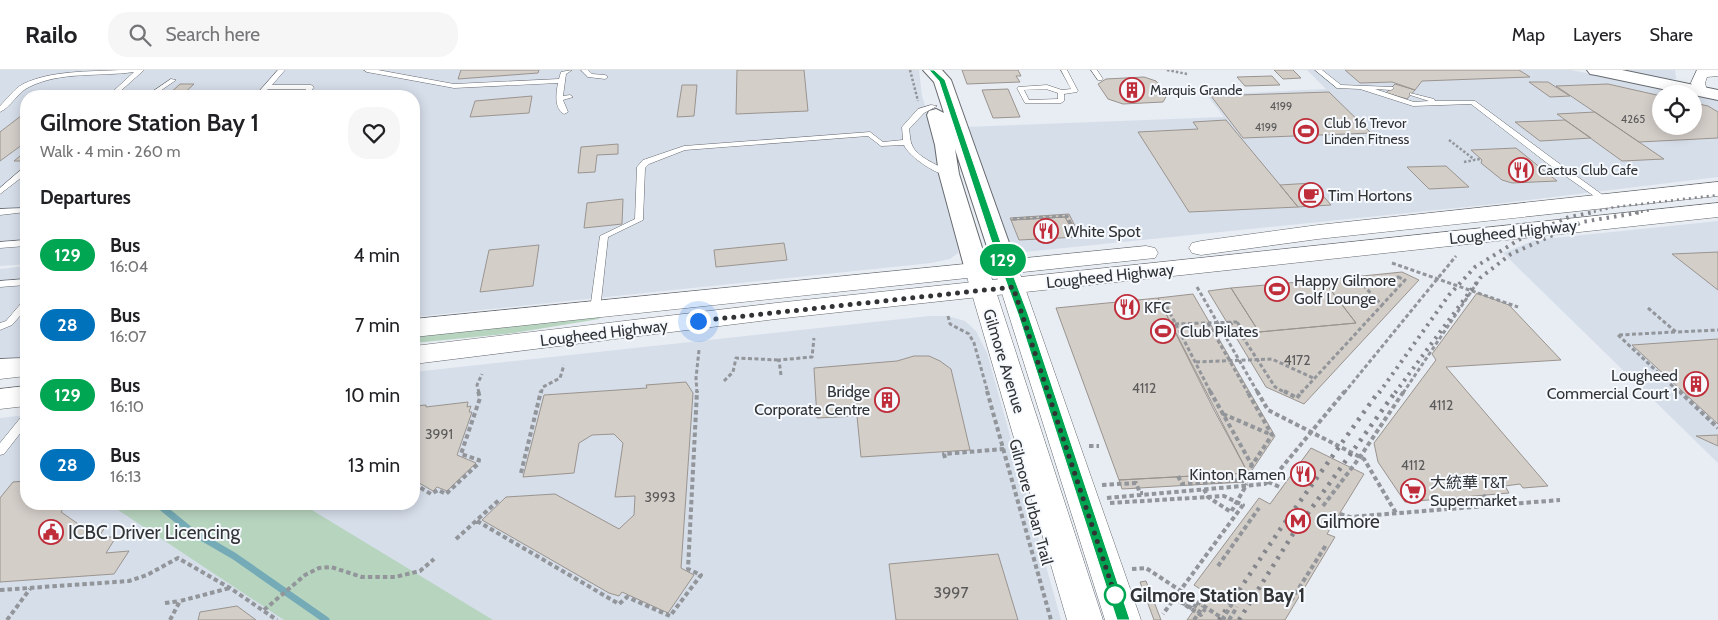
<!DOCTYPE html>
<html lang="en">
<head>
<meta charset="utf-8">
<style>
	body { margin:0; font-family:Cabin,"Noto Sans SC",sans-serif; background:#f6f6f6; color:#202124; height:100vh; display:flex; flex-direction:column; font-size:19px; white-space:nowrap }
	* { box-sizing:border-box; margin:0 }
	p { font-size:16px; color:#757577 }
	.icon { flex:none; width:28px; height:28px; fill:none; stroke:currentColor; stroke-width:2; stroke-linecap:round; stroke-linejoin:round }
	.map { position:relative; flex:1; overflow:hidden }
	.side { position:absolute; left:20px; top:20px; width:400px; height:420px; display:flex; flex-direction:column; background:#fff; border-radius:20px; box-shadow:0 2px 12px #0003 }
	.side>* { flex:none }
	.badge { padding:0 10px; border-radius:16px; font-size:18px; line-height:32px }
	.buttons { position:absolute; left:1652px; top:15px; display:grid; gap:10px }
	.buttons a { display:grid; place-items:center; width:50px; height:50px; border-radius:50%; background:#fff; box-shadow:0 2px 12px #0003; font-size:25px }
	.you { position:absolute; width:25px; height:25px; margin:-12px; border:4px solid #fff; border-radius:50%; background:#1a73e8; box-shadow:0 0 0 8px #1a73e833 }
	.map>.badge { position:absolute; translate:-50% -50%; box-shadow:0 0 0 2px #fff }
	h2 { padding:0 20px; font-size:19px; line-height:45px }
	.round { display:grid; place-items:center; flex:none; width:52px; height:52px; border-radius:20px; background:#f6f6f6 }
	.overview { display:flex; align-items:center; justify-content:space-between; height:85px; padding:0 20px }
	h1 { font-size:24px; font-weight:600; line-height:38px }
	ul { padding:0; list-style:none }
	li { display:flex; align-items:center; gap:15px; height:70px; padding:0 20px }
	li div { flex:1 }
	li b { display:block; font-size:19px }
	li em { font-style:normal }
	li .badge { min-width:55px; font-weight:700; text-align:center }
	header { display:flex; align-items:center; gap:30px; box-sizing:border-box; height:70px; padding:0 25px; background:#fff; border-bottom:1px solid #e0e0e0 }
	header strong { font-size:24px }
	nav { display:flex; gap:28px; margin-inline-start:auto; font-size:18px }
	.search { width:350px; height:45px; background:#f6f6f6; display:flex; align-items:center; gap:12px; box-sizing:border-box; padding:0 18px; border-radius:20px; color:#757577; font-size:19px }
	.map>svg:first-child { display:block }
	.built { fill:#d6deea }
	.green { fill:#b7d4bf }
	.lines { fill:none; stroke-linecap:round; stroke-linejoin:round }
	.stream { stroke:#75abb6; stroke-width:7 }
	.building { fill:#d4cec9; stroke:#9a948f }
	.service-casing { stroke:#666a6f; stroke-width:1 }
	.minor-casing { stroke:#666a6f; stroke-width:1 }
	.tertiary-casing { stroke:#666a6f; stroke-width:2 }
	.secondary-casing { stroke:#666a6f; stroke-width:1 }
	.primary-casing { stroke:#666a6f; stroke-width:1 }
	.path-far2 { stroke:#929599; stroke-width:2.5; stroke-dasharray:2.5 2; stroke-linecap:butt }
	.path-far1 { stroke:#929599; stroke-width:3; stroke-dasharray:4 2.5; stroke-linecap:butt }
	.path { stroke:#929599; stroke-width:4; stroke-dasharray:4.5 3; stroke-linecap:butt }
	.service { fill:#fff; fill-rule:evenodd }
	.minor { fill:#fff; fill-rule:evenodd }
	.tertiary { fill:#fff; fill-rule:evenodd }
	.secondary { fill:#fff; fill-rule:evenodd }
	.primary { fill:#fff; fill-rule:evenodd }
	.rail-far2 { stroke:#84868b; stroke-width:2.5; stroke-dasharray:2 4; stroke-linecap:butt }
	.rail-far1 { stroke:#84868b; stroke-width:4; stroke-dasharray:2.5 5; stroke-linecap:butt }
	.rail { stroke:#84868b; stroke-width:4.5; stroke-dasharray:3 6; stroke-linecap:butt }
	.path-bridge-far1 { stroke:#929599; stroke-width:3; stroke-dasharray:4 2.5; stroke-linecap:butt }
	.path-bridge { stroke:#929599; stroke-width:4; stroke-dasharray:4.5 3; stroke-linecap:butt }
	.line { fill:#00a651; stroke:#fff }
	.walk { stroke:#313335; stroke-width:5; stroke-dasharray:0 9 }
	.stop-dot { fill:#fff; stroke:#00a651; stroke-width:2.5 }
	.labels { text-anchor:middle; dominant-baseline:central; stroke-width:4; stroke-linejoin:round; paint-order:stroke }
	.far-number-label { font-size:11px; fill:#5a5a5a }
	.far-poi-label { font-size:14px; fill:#313335; stroke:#f6faff; text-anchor:start }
	.number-label { font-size:14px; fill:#5a5a5a }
	.poi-label { font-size:16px; fill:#313335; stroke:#f6faff; text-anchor:start }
	.street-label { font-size:16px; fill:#313335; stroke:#f6faff }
	.near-number-label { font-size:16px; fill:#5a5a5a }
	.near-poi-label { font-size:19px; fill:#313335; stroke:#f6faff; text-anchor:start }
	.near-stop-label { font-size:19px; font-weight:bold; fill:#313335; stroke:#f6faff; text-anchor:start }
</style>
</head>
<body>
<header>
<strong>Railo</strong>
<div class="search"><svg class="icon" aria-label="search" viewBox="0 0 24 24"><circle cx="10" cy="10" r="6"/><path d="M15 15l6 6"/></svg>Search here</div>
<nav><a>Map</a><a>Layers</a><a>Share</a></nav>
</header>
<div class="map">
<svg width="1718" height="550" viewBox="0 0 1718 550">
	<rect width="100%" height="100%" fill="#e8ecf3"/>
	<!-- built -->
	<path class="built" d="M0,0H919L922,26L938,77L940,111L958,178V183L950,189L931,193L414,247V26H26V194L0,196Z
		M1307,0H1571L1692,24H1661V56H1694V24L1707,27L1718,31V107L1495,134L1034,181L1023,182L1008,177L966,57L1224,47L1207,25L1326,19Z
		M1618,0H1675L1676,9L1667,10Z
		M1718,151V393L1503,183L1535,170Z
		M26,196V287L0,289V199Z
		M929,246H948L965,251L976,261L987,283L1061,550H0V348L26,345V434H414V302Z"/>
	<!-- green -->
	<path class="green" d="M600,246L599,249L514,263L414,273V265Z
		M109,434H302L493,550H284Z"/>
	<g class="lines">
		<!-- stream -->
		<path class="stream" d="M158,434L191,461L234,486L326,550"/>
	</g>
	<!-- building -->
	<path class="building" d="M461,0H539L538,3L458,9Z
		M737,0H804L808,41L736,44Z
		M962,0H1018L1021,6H1016L1020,12L967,14Z
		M1274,0H1293L1301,8L1283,9Z
		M1345,0H1519L1530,7L1422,11L1415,20L1392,12L1360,13Z
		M1272,6L1280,15L1245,16L1237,7Z
		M1144,7L1156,11L1167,25L1163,32L1123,34L1108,29L1098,14L1106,9Z
		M1529,12H1548L1570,26L1550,27Z
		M180,14H194L181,26H167Z
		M1395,14L1415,20L1407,29L1386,23Z
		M1608,14L1661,26V56H1694V33L1708,36L1718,42V68L1639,72L1556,16Z
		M682,15H697L694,46L677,47Z
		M1008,19L1020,47L993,48L982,20Z
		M1329,22L1371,63L1243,68L1211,26Z
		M532,26L529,43L470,47L475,31Z
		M26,42V72L0,91V62Z
		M1595,42L1639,72L1664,89L1622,91L1557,44Z
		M1226,50L1280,115L1298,137L1189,142L1138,62L1198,59L1193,52Z
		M1565,50L1591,68L1540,71L1515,52Z
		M618,74V84L597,85L595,102L578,103L581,77Z
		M1516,78L1557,111L1512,113L1502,110L1481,93L1482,90L1471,80Z
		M26,81V91H14Z
		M1446,96L1469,117L1429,119L1407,97Z
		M1312,113L1331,135L1298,137L1280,115Z
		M623,129L622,154L584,158L587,133Z
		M1069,144L1074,154H1069L1065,147L1011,150L1010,148Z
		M1065,147L1069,154H1074L1079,167L1019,170L1011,150Z
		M784,173L787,190L716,197L714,180Z
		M539,175L533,216L480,222L489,180Z
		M1718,182V220L1672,184Z
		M1402,202L1419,210L1304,334L1266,317L1208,221L1231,218L1259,262L1356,253L1323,210Z
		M1323,210L1356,253L1259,262L1231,218Z
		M1477,223L1509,235L1561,290L1446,297L1548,416L1523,418L1520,414L1505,416L1509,423L1405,432L1378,392L1374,373L1436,290L1432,284Z
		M1193,224L1275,366L1244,412L1122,419L1119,410L1248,403L1158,228Z
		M1158,228L1214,340L1248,403L1119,410L1056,238Z
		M1718,269V354L1632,275Z
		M914,286H929L940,291L951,299L970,380L861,387L857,346L817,348L814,298L897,291Z
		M686,312L693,323L681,498L694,505L668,543L622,522L619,526L609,523L482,450L506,427L555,424L619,459L634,445L635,426L615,427L623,373L614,364L592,365L579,373L574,403L523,407L544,325L647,318L646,315Z
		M468,332L467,337L471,336L469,342H472L457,385L476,393L447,421L437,417L433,421L414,410V336L426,335V337Z
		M1718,365V376L1696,366Z
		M1311,378L1364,404L1327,464L1335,467L1285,550H1187L1206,523L1194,515L1259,428L1270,434Z
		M26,411V434H67L61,442L84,458L105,457L99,467H116L106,483L129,481L114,504L0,512V428L13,412Z
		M998,484L1018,550H896L889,494Z
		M1146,511L1161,550H1154L1140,512Z
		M237,536L256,550H198L200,542Z"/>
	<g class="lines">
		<defs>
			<path id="service" d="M121,0H144L115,26H108L134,2C100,7 61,1 29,17C18,22 11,37 0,42V36C7,29 14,19 23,14C52,0 89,2 121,0Z
				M278,0H285L272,15H311L314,17L307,26H301L306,19H268L262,26H255Z
				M364,0H378L454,14L559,9L561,2L572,0L566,4L563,26L570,25L573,27L563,30L568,42L564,44C554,38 556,24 558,13L454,18L367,2Z
				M581,0H588L592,4L605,5L608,7L605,9L588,7Z
				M1061,0H1067L1078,21L1077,22L1064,24V31L1061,33H1025L1017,18L1018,17L1047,15L1062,20L1071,19ZM1046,19L1058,23V29L1029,30L1024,20Z
				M1091,0H1097L1103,9L1102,10H1098Z
				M1315,0H1322L1341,15L1393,17L1394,18L1391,20L1375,19L1414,32L1429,31L1410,25V23L1434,29L1435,31H1475L1553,89L1611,131L1607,133H1604L1547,93L1471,34L1413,36L1360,19L1337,18Z
				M171,9L176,10L153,26H146Z
				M931,35L937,36L924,43L909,59C910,64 910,71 912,75C916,87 941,97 952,102V106C939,107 909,87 904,75L881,76L868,66L685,80L649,94L645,98L643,150L608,167L600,240L595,243L590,240L600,166L635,149L637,97L643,90L684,76L870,62L883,72L903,70L902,57L918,39Z
				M23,98H26V104L0,124V118Z
				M26,138V142L0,145V139Z
				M26,170V176L0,178V172Z
				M26,209V215L0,217V211Z
				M26,230V239L12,255L0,260V253L6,251L23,231Z
				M26,345V356L4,384L0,385V373L22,346Z"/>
			<path id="minor" d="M1697,0H1718V6L1707,7L1705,13L1707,21L1705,24H1695L1691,13Z"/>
			<path id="tertiary" d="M923,0H942L951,10L1018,198L1014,203L1006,205L998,203L994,198L955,79L959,104L989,200L985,205L977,207L969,205L965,200L939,104L935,75L927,45L929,41L936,39L944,43L934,12Z
				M1587,0H1622L1718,20V30L1694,25V24H1686L1596,5L1590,4Z"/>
			<path id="secondary" d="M1006,191L1015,193L1018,198L1141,550H1105L994,198L997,193Z
				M977,193L986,195L989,200L1103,550H1067L965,200L968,195Z"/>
			<path id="primary" d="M1718,112V126L1318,169L1201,185L1192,183L1189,178L1192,173L1201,171L1318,155Z
				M1718,133V147L776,249L414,294V276L776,233Z
				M1146,176L1155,178L1158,183L1155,188L414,267V249Z
				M26,288V306L0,309V289Z
				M26,316V336L0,339V319Z"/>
		</defs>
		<!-- service casing -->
		<use href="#service" class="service-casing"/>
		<!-- minor casing -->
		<use href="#minor" class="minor-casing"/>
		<!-- tertiary casing -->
		<use href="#tertiary" class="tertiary-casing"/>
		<!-- secondary casing -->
		<use href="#secondary" class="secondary-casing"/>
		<!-- primary casing -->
		<use href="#primary" class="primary-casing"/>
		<!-- path-far2 -->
		<path class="path-far2" d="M910,0L918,31
			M1167,0L1187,4
			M1449,70L1475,90
			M1464,92L1480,89"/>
		<!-- path-far1 -->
		<path class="path-far1" d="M1013,149L1067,146L1071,154
			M1392,193L1518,237
			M1398,207L1405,210L1382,235L1360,212Z
			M1197,217L1258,323
			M1167,237L1211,323
			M1648,238L1676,262L1718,260
			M948,246L950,254L969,264L974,273L988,323
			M1230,252L1238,265L1244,269L1275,317L1286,323
			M1237,252L1246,265L1244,269
			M1208,253L1248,323
			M1618,265L1680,323
			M1619,265L1675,262
			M781,305L779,290L812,287L814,268
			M724,311L733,302L736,288L779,290
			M479,323L477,315L482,304
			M541,323L543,317L560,308L564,295
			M697,323L696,308L699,280
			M1301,323L1382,235
			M1344,323L1456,186
			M1403,323L1479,210"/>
		<!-- path -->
		<path class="path" d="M987,321L1051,550
			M1210,321L1253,397
			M1257,321L1268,340L1364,389L1396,443
			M1284,321L1297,328L1302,321
			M1679,321L1718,358
			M1223,344L1272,365
			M1089,376H1099
			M945,388L944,384L1004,379
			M521,403L541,321
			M1178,406L1182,414L1242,410L1247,414
			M1242,410L1272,365L1247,321
			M1268,412L1282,418
			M414,414L431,424L438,420L446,424L478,394L479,390L461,384L480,328L478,321
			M1102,415L1136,413L1140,423H1143
			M1483,425L1491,435
			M1107,428L1265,414L1274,407L1345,321
			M1110,433L1224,426L1243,435L1163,544
			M1323,436L1360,387L1404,321
			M1340,444L1350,447L1560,430
			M477,451L619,534L627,527L670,546L701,505L688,499L697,321
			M456,469L499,430
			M1218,496L1259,438
			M1132,499L1146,498L1225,550
			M0,520L129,511L147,505L178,488L230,518L277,550
			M1183,526L1196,534L1193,539L1179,531Z
			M165,533L180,531
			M1287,537L1326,475
			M264,540L305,505L319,498L331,497L362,507H395L420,501L434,489
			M7,550L30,519
			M170,550L180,531L230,518
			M1194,550L1203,536
			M1229,550L1237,537"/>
		<!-- service -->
		<use href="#service" class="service"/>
		<!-- minor -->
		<use href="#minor" class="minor"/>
		<!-- tertiary -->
		<use href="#tertiary" class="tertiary"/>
		<!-- secondary -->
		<use href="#secondary" class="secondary"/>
		<!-- primary -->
		<use href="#primary" class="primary"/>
		<!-- rail-far2 -->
		<path class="rail-far2" d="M1588,143L1615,137L1718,125
			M1635,143L1651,140"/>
		<!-- rail-far1 -->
		<path class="rail-far1" d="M1379,323L1449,225L1475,197L1525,166L1569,147L1594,142
			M1395,323L1480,208L1511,184L1582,152L1642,142"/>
		<!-- rail -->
		<path class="rail" d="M1219,550L1281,458L1379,321
			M1239,550L1293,464L1396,321"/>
		<!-- path-bridge-far1 -->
		<path class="path-bridge-far1" d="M1175,254L1237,252
			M1196,292L1272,289L1313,308"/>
		<!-- path-bridge -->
		<path class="path-bridge" d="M1204,419L1208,427L1231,442L1247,414
			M1179,531L1201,545L1205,539
			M1222,550L1232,534"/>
	</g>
	<!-- line -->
	<path class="line" d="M929,0H934L945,10L1002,176L1028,244L1130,550H1117L1018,244L993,176L939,11Z"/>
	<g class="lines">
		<!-- walk -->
		<path class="walk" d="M698,251L1013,217L1115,525"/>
	</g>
	<!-- icons -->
	<defs>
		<symbol id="building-ring" viewBox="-11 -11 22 22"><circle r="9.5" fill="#f6faff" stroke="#be2d39" stroke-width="1.5"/><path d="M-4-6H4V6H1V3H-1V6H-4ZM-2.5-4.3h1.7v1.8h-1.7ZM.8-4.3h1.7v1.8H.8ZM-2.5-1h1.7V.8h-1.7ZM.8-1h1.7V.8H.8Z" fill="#be2d39"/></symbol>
		<symbol id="stadium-ring" viewBox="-11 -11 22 22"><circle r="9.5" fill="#f6faff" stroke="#be2d39" stroke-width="1.5"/><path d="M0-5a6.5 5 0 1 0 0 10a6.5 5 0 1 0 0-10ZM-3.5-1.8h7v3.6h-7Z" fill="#be2d39"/></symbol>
		<symbol id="restaurant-ring" viewBox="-11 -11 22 22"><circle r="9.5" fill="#f6faff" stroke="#be2d39" stroke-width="1.5"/><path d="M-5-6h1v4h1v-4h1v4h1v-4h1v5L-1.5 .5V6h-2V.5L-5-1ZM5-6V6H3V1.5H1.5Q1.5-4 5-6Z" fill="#be2d39"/></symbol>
		<symbol id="cafe-ring" viewBox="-11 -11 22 22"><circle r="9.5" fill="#f6faff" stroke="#be2d39" stroke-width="1.5"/><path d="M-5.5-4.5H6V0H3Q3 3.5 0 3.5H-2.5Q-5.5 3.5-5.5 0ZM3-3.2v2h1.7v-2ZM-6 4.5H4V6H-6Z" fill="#be2d39"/></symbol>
		<symbol id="supermarket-ring" viewBox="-11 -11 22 22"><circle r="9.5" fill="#f6faff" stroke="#be2d39" stroke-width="1.5"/><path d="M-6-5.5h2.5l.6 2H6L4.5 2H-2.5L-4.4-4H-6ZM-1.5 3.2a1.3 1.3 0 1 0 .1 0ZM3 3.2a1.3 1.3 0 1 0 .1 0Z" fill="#be2d39"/></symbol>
		<symbol id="metro-ring" viewBox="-11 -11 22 22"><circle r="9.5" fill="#f6faff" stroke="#be2d39" stroke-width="1.5"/><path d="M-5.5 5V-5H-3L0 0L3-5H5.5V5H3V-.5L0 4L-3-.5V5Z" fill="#be2d39"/></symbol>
		<symbol id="civic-ring" viewBox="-11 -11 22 22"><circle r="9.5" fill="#f6faff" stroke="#be2d39" stroke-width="1.5"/><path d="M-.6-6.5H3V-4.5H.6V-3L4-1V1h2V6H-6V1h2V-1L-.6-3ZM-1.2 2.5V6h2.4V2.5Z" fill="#be2d39"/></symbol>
	</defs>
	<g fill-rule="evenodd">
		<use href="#building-ring" x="1118" y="6" width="28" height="28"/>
		<use href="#stadium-ring" x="1292" y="47" width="28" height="28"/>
		<use href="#restaurant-ring" x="1507" y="86" width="28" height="28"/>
		<use href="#cafe-ring" x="1297" y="111" width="28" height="28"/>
		<use href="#restaurant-ring" x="1032" y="147" width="28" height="28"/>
		<use href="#stadium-ring" x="1263" y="205" width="28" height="28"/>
		<use href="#restaurant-ring" x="1113" y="223" width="28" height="28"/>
		<use href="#stadium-ring" x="1149" y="247" width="28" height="28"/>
		<use href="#building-ring" x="1682" y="300" width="28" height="28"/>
		<use href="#building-ring" x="873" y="316" width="28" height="28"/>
		<use href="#restaurant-ring" x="1289" y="390" width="28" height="28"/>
		<use href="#supermarket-ring" x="1399" y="407" width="28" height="28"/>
		<use href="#metro-ring" x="1284" y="437" width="28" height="28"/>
		<use href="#civic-ring" x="37" y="448" width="28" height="28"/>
	</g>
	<!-- markers -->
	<circle class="stop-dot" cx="1115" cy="525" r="10"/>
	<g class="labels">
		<!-- far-number labels -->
		<g class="far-number-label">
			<text x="1281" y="36">4199</text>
			<text x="1633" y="49">4265</text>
			<text x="1266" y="57">4199</text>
		</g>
		<!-- far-poi labels -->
		<g class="far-poi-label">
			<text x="1150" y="20">Marquis Grande</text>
			<text x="1324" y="53">Club 16 Trevor<tspan x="1324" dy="16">Linden Fitness</tspan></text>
			<text x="1538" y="100">Cactus Club Cafe</text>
		</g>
		<!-- number labels -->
		<g class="number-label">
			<text x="1297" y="290">4172</text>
			<text x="1144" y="318">4112</text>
			<text x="1441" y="335">4112</text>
			<text x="439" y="364">3991</text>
			<text x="1413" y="395">4112</text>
			<text x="660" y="427">3993</text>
		</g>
		<!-- poi labels -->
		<g class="poi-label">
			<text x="1328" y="125">Tim Hortons</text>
			<text x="1064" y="161">White Spot</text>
			<text x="1294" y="210">Happy Gilmore<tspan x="1294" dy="18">Golf Lounge</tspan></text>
			<text x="1144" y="237">KFC</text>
			<text x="1180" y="261">Club Pilates</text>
			<text x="1678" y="305" text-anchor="end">Lougheed<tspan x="1678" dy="18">Commercial Court 1</tspan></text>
			<text x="870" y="321" text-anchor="end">Bridge<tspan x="870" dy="18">Corporate Centre</tspan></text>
			<text x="1286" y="404" text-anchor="end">Kinton Ramen</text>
			<text x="1430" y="412">大統華 T&amp;T<tspan x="1430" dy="18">Supermarket</tspan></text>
		</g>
		<!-- street labels -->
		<g class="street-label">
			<text transform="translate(1513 162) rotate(-6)">Lougheed Highway</text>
			<text transform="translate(1110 206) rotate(-6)">Lougheed Highway</text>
			<text transform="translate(604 263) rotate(-7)">Lougheed Highway</text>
			<text transform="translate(1004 291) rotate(73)">Gilmore Avenue</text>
			<text transform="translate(1031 432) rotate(75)">Gilmore Urban Trail</text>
		</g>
		<!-- near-number labels -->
		<g class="near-number-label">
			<text x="951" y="522">3997</text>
		</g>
		<!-- near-poi labels -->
		<g class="near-poi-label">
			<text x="1316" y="451">Gilmore</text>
			<text x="68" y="462">ICBC Driver Licencing</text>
		</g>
		<!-- near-stop labels -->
		<g class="near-stop-label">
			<text x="1130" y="525">Gilmore Station Bay 1</text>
		</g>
	</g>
</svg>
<div class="buttons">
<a><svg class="icon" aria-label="locate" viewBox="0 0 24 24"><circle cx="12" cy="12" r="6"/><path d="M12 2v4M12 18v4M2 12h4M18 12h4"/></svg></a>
</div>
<div class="you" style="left:698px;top:251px"></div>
<b class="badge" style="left:1003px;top:190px;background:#00a651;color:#fff">129</b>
<section class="side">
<div class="overview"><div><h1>Gilmore Station Bay 1</h1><p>Walk · 4 min · 260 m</p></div><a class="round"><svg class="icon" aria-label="heart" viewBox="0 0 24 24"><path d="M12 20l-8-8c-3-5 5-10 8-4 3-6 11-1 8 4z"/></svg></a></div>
<h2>Departures</h2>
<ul>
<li><span class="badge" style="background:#00a651;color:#fff">129</span><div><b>Bus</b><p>16:04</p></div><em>4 min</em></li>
<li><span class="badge" style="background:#0072bc;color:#fff">28</span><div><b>Bus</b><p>16:07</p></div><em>7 min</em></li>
<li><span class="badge" style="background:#00a651;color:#fff">129</span><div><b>Bus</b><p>16:10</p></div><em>10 min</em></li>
<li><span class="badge" style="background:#0072bc;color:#fff">28</span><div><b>Bus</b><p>16:13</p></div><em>13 min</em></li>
</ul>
</section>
</div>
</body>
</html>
